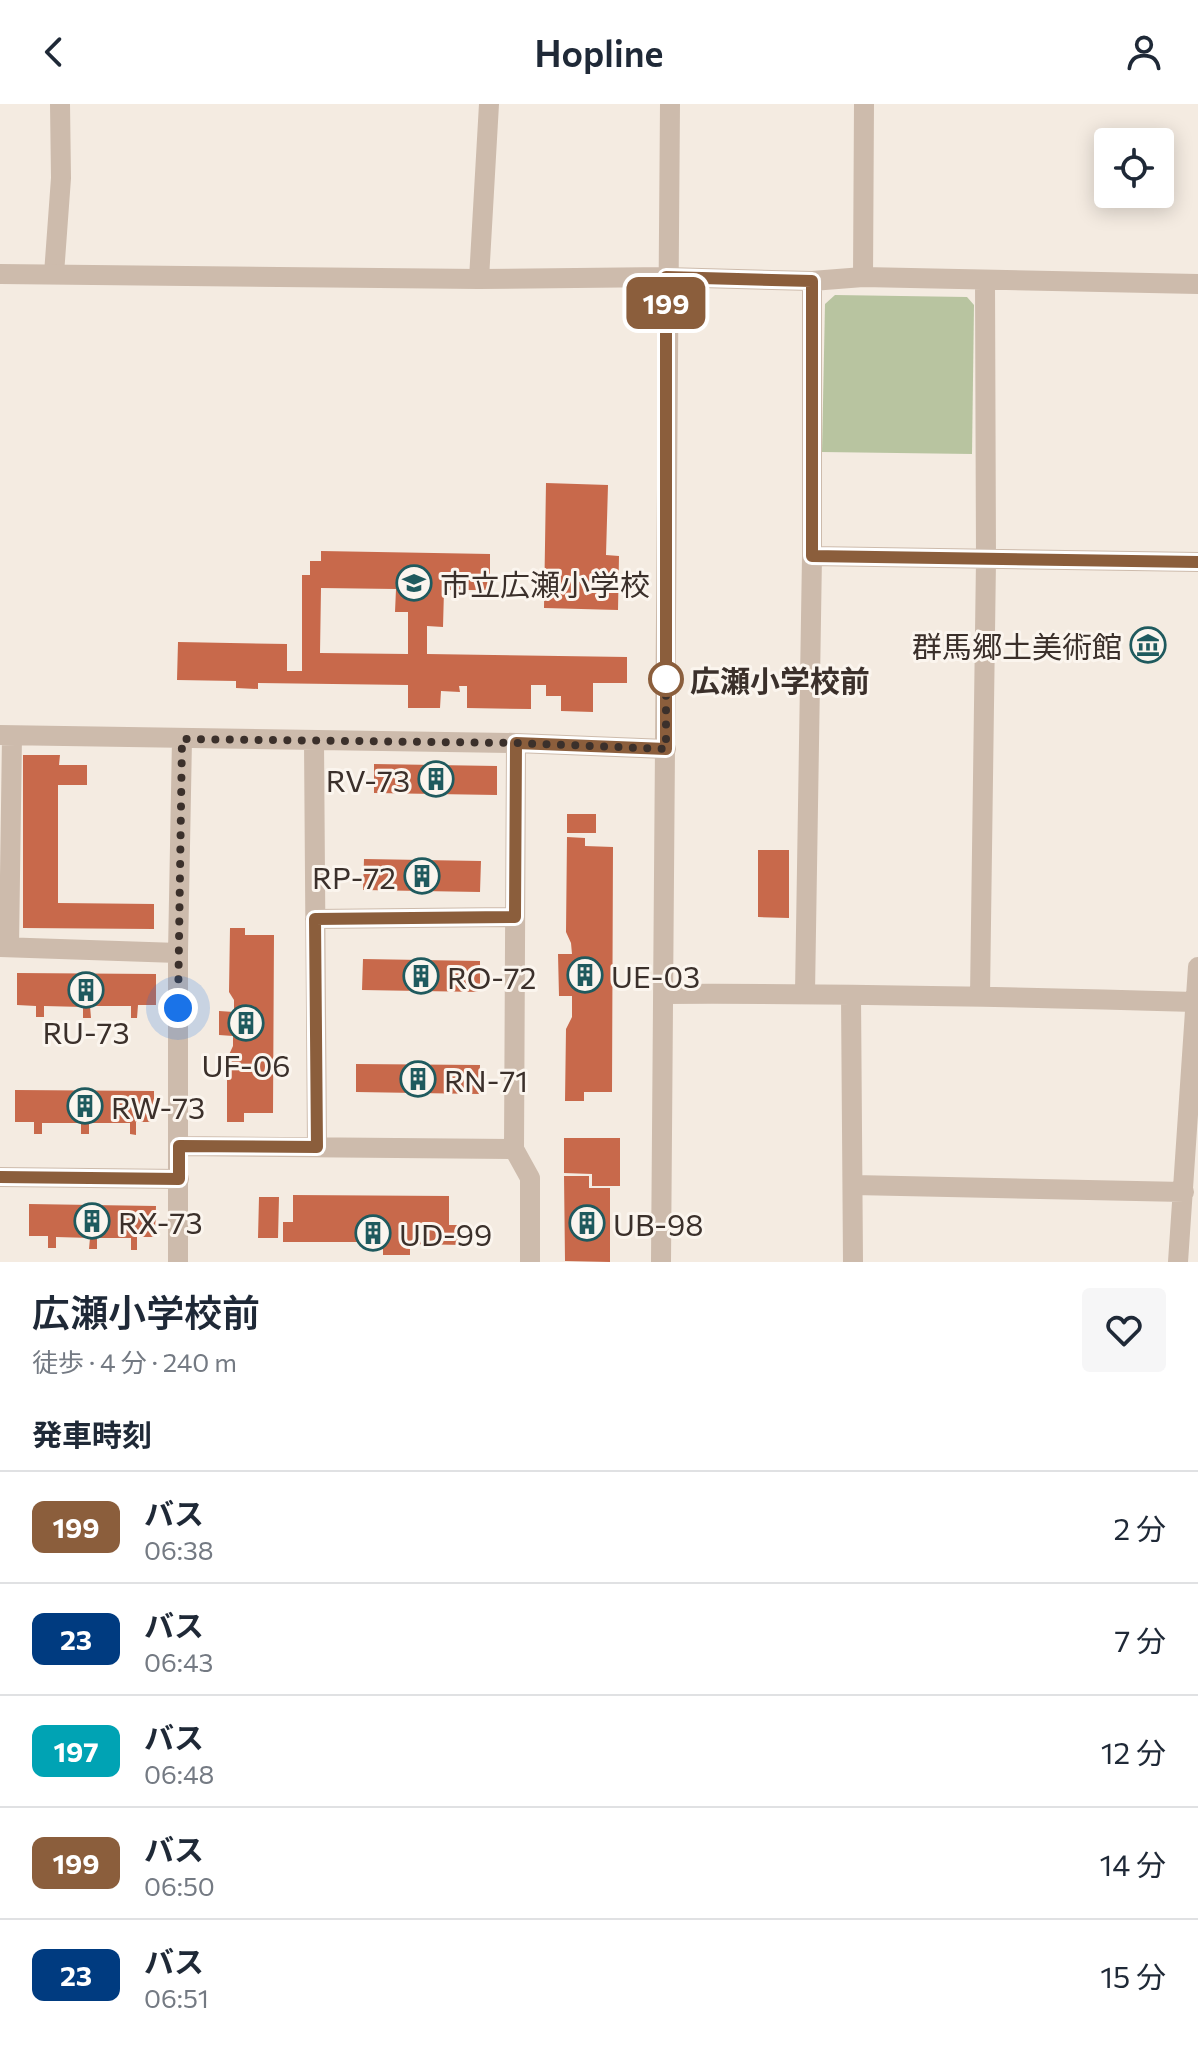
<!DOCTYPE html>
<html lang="ja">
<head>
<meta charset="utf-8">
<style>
	body { margin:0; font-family:Commissioner,"Noto Sans JP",sans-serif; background:#f6f6f7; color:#1f2937; height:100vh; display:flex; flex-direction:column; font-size:30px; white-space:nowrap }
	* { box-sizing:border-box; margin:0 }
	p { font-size:26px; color:#747a83 }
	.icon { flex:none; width:44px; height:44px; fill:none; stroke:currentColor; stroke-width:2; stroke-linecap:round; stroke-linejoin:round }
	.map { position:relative; height:1158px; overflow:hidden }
	.panel { display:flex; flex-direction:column; background:#fff; flex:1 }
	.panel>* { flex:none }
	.badge { padding:0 16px; border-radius:12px; font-size:28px; line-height:52px }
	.tools { position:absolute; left:1094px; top:24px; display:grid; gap:16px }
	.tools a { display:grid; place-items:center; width:80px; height:80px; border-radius:8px; background:#fff; box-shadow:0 4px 20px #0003; font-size:40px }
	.you { position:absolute; width:40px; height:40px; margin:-20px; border:6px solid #fff; border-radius:50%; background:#1a73e8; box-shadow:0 0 0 12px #1a73e833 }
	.map>.badge { position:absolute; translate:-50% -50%; box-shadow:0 0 0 4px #fff }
	h2 { padding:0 32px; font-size:30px; line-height:72px }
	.round { display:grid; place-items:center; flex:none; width:84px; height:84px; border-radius:8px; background:#f6f6f7 }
	.head { display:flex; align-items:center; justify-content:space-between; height:136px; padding:0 32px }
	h1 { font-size:38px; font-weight:600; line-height:60px }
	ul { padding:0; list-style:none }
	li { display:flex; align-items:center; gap:24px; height:112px; padding:0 32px; border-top:2px solid #e0e1e3 }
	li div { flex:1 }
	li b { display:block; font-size:30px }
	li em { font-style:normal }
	li .badge { min-width:88px; font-weight:700; text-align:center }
	header { display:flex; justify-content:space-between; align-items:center; height:104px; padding:0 32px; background:#fff; font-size:36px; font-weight:600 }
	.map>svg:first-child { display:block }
	.green { fill:#b8c4a0 }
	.building { fill:#c8694b; fill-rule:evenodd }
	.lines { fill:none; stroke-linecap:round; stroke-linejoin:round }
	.minor { stroke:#cdbbac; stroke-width:20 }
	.tertiary { stroke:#cdbbac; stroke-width:20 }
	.line-casing { stroke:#fff; stroke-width:18 }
	.line { stroke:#8b5e3c; stroke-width:12 }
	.walk { stroke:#3b302b; stroke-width:8; stroke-dasharray:0 14.4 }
	.stop-dot { fill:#fff; stroke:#8b5e3c; stroke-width:4 }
	.labels { text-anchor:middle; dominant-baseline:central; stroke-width:6; stroke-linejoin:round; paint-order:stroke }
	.poi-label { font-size:30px; fill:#3b302b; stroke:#fbf5ee; text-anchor:start }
	.stop-label { font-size:30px; font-weight:bold; fill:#3b302b; stroke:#fbf5ee; text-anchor:start }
</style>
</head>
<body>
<header><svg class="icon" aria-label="back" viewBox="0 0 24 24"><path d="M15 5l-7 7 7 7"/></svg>Hopline<svg class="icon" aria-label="person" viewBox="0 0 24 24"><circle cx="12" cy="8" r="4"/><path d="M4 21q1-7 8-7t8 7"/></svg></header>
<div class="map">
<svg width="1198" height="1158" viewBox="0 0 1198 1158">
	<rect width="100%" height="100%" fill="#f4ebe1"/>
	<!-- green -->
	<path class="green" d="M835,191L967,193L974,201L972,350L822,348L825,200Z"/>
	<!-- building -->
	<path class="building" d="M546,379L608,381L606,451L619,452L618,506L544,504Z
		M321,447L490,450V486H444L443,523L427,522V550L627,553V579H593V608L561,607V592H546V581H531V605L467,604V582H459L460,588L441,587L440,604H408V581L258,579V585L236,584V577L177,576L178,538L287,540V567H302V471H310V457H321ZM321,484L396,485L395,508H408V550L320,549Z
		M23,651H60L59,661H87V681H58V799L154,800V825L23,824Z
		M374,660L497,662V691L374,689Z
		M567,710H596V729H567Z
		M567,733L585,734V742L613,743L612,988H584V997H565L566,925L572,913V892H559L558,850H572L571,839L566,828Z
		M758,746H789V814L758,813Z
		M364,755L481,757L480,788L363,786Z
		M230,824H245V831H274L273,1009H244V1018H227V955L233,942V932L219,931V907L234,908V896L229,888Z
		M363,855L480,857V888L362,886Z
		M17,869L156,870V901H138L137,914H131V902H90L91,914H83V903L44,902V913H36V902L17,901Z
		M356,960L480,961L479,990L356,988Z
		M15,986L154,987V1018H136V1031L130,1030V1019H89V1030H81V1019H42V1030H34V1018H15Z
		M564,1034H620V1082H592V1070L564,1069Z
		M564,1072H589V1084H610V1158L565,1157Z
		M293,1091L449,1092V1121H463V1141L410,1140V1151H383V1138H283V1118H293Z
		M259,1093H279L278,1134H258Z
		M29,1100L156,1102L155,1133H137V1146H131V1134H97V1145H89L90,1134L56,1133V1144H48V1132H29Z"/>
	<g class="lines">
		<!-- minor -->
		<path class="minor" d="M54,170L61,74L60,0
			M666,173L812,177L863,173L1198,180
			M863,173L864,0
			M479,175L489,0
			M812,452L1198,458
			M0,631L516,639L666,645
			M314,637L317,1043
			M516,639L514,1045L530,1074V1158
			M315,815L515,813
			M0,843L178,849
			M9,843L12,632
			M805,889L812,452V177
			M664,890C841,889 1018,893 1195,898
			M851,892L853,1158
			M980,892L986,456L985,176
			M179,1042L514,1045
			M0,1073L179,1075
			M854,1081L1184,1088
			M178,1158V849L182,635
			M1178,1158L1198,863"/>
		<!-- tertiary -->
		<path class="tertiary" d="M0,170L479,175L666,173
			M661,1158L670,0"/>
	</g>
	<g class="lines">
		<defs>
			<path id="line" d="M0,1073L179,1075V1042L317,1043L315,815L515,813L516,639L666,645V173L812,177V452L1198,458"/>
		</defs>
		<!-- line casing -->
		<use href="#line" class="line-casing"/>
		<!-- line -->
		<use href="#line" class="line"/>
		<!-- walk -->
		<path class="walk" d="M178,904L182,635L516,639L666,645V575"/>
	</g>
	<!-- icons -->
	<defs>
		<symbol id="school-ring" viewBox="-11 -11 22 22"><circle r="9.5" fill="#fbf5ee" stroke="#1f5a5e" stroke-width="1.5"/><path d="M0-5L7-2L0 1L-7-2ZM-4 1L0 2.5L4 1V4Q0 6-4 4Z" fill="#1f5a5e"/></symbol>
		<symbol id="museum-ring" viewBox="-11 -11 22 22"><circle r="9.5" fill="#fbf5ee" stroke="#1f5a5e" stroke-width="1.5"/><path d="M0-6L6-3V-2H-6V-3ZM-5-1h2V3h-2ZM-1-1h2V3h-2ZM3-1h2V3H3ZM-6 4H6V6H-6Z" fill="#1f5a5e"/></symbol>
		<symbol id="building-ring" viewBox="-11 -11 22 22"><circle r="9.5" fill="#fbf5ee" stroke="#1f5a5e" stroke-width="1.5"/><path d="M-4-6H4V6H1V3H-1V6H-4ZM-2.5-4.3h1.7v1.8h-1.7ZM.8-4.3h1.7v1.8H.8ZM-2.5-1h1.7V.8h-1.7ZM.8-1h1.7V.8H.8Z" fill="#1f5a5e"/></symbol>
	</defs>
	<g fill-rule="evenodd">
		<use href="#school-ring" x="394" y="459" width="40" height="40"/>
		<use href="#museum-ring" x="1128" y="521" width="40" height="40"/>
		<use href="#building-ring" x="416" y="655" width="40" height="40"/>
		<use href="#building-ring" x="402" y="752" width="40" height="40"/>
		<use href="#building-ring" x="565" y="851" width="40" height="40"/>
		<use href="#building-ring" x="401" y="852" width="40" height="40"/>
		<use href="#building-ring" x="66" y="866" width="40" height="40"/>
		<use href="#building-ring" x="226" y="899" width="40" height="40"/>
		<use href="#building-ring" x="398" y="955" width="40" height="40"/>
		<use href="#building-ring" x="65" y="982" width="40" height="40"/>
		<use href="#building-ring" x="72" y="1097" width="40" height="40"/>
		<use href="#building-ring" x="567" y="1099" width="40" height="40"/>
		<use href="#building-ring" x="353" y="1109" width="40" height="40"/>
	</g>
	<!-- markers -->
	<circle class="stop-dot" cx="666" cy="575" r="16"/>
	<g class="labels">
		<!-- poi labels -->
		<g class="poi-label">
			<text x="440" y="479">市立広瀬小学校</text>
			<text x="1122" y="541" text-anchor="end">群馬郷土美術館</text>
			<text x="410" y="675" text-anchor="end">RV-73</text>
			<text x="396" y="772" text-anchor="end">RP-72</text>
			<text x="611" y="871">UE-03</text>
			<text x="447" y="872">RO-72</text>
			<text x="86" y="927" text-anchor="middle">RU-73</text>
			<text x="246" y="960" text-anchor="middle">UF-06</text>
			<text x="444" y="975">RN-71</text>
			<text x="111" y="1002">RW-73</text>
			<text x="118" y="1117">RX-73</text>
			<text x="613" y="1119">UB-98</text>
			<text x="399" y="1129">UD-99</text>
		</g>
		<!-- stop labels -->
		<g class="stop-label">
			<text x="690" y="575">広瀬小学校前</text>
		</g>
	</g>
</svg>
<div class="tools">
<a><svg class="icon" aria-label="locate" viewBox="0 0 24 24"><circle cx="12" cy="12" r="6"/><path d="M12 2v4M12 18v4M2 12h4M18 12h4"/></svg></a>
</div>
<div class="you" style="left:178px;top:904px"></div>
<b class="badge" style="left:666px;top:199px;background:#8b5e3c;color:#fff">199</b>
</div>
<section class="panel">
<div class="head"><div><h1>広瀬小学校前</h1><p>徒歩 · 4 分 · 240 m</p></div><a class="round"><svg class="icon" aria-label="heart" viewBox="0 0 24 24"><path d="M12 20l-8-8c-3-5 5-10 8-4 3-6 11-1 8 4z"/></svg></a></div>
<h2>発車時刻</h2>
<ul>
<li><span class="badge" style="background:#8b5e3c;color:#fff">199</span><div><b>バス</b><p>06:38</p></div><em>2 分</em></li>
<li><span class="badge" style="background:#003b80;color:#fff">23</span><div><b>バス</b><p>06:43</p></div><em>7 分</em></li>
<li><span class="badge" style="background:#00a3b4;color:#fff">197</span><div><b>バス</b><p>06:48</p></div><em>12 分</em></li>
<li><span class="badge" style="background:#8b5e3c;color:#fff">199</span><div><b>バス</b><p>06:50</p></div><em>14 分</em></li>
<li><span class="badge" style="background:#003b80;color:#fff">23</span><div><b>バス</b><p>06:51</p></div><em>15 分</em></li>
</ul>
</section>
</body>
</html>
